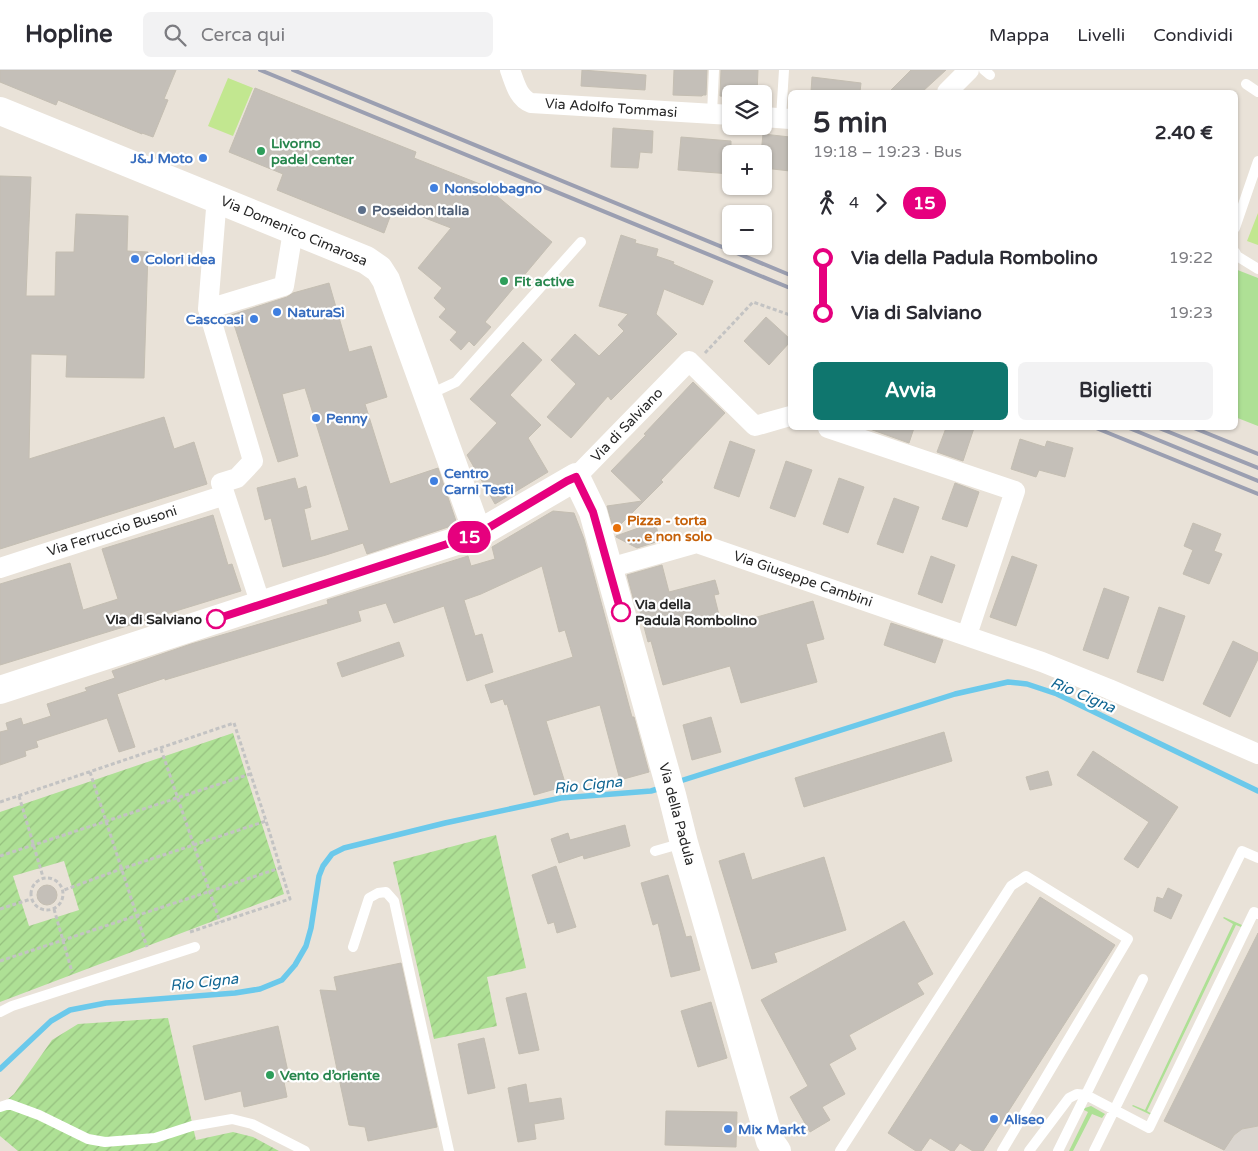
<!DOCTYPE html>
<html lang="it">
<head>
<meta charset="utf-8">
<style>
	body { margin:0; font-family:"Varela Round",sans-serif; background:#f2f2f3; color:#2b2b33; height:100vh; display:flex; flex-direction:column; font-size:19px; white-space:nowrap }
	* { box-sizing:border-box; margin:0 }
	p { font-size:16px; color:#7c7c81 }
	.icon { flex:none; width:28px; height:28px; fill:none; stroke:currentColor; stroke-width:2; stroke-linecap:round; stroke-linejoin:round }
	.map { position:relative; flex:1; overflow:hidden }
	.drawer { position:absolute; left:788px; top:20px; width:450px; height:340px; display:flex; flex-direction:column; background:#fff; border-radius:8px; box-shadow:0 1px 4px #0004 }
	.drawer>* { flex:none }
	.badge { padding:0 10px; border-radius:16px; font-size:18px; line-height:32px }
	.fabs { position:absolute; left:722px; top:15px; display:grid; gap:10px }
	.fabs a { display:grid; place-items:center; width:50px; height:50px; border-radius:8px; background:#fff; box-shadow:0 1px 4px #0004; font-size:25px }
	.map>.badge { position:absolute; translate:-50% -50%; box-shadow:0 0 0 2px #fff }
	.legs { display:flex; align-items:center; gap:8px; height:55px; padding:0 25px; font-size:16px }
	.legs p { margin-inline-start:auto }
	.head { display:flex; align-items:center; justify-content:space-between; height:85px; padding:0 25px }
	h1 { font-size:28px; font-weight:800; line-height:38px }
	.primary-button { display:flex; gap:10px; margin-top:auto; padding:10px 25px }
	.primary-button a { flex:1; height:58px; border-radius:8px; background:#0f766e; color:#fff; font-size:20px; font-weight:800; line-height:58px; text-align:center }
	.primary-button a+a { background:#f2f2f3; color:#2b2b33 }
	ul { padding:0 25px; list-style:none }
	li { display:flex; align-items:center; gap:18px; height:55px; font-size:19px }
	li i { display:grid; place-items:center; width:8px; height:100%; margin:0 6px; background:currentColor }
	li i::after { content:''; width:12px; height:12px; margin:-6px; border:4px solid; border-radius:50%; background:#fff }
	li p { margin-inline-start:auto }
	li:first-child i { background:linear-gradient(#0000 50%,currentColor 0) }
	li:last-child i { background:linear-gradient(currentColor 50%,#0000 0) }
	header { display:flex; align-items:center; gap:30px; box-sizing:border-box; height:70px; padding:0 25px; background:#fff; border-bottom:1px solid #e1e1e2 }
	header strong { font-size:24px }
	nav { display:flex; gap:28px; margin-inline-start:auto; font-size:18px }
	.search { width:350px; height:45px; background:#f2f2f3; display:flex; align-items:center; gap:12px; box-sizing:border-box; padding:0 18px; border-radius:8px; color:#7c7c81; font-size:19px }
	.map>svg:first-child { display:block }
	.grass { fill:#aee095 }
	.garden { fill:url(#garden-furrows); fill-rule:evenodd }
	.pitch { fill:#c2e790 }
	.plaza { fill:#dad5cf }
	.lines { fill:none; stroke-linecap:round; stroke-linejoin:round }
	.stream { stroke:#6bc9eb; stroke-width:5.5 }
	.building { fill:#c4bfb8; stroke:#c4beb2 }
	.path { stroke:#c3c3c3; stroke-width:3; stroke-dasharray:4 2.5; stroke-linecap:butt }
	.lane { stroke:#fff; stroke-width:10 }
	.street { stroke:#fff; stroke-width:20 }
	.secondary { stroke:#fff; stroke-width:28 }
	.rail { stroke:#9b9fb1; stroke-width:4 }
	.line-1-casing { stroke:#fff; stroke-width:11 }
	.line-1 { stroke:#e6007e; stroke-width:8 }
	.leisure-dot { fill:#2e9e5b; stroke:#fff; stroke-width:2 }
	.shop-dot { fill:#3f7fe0; stroke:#fff; stroke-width:2 }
	.service-dot { fill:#5c6f8a; stroke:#fff; stroke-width:2 }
	.food-dot { fill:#e8710a; stroke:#fff; stroke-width:2 }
	.stop-1-dot { fill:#fff; stroke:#e6007e; stroke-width:2.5 }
	.labels { text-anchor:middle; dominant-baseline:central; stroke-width:4.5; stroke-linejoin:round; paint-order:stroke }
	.street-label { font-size:14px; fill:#272727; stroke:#fff }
	.leisure-label { font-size:14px; font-weight:bold; fill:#27864d; stroke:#fff; text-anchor:start }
	.shop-label { font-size:14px; font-weight:bold; fill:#366cbe; stroke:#fff; text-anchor:start }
	.service-label { font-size:14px; font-weight:bold; fill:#4e5e75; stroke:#fff; text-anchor:start }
	.food-label { font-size:14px; font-weight:bold; fill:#c56008; stroke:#fff; text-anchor:start }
	.stop-label { font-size:14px; font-weight:bold; fill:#272727; stroke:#fff; text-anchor:start }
	.water-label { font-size:15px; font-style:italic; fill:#106592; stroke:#fff }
</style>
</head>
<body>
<header>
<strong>Hopline</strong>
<div class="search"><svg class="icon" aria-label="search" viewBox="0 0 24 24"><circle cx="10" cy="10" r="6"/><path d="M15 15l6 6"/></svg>Cerca qui</div>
<nav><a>Mappa</a><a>Livelli</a><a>Condividi</a></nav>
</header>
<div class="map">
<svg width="1258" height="1081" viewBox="0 0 1258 1081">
	<defs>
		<pattern id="garden-furrows" width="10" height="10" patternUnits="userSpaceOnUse" patternTransform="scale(1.25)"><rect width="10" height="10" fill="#aee095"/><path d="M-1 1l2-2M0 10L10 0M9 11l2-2" fill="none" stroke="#96c080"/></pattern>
	</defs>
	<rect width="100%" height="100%" fill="#e9e2d8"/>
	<!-- grass -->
	<path class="grass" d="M1235,199L1258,208V356L1235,347Z
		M1224,847L1242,855L1241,857L1236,855L1147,1041L1152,1044L1151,1045L1132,1036L1133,1035L1145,1040L1233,854L1223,848Z
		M1091,1036L1105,1044L1102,1048L1092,1044L1073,1081H1069L1088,1042L1082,1039Z"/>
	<!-- garden -->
	<path class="garden" d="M233,663L284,824L0,932V742ZM64,791L79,840L29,856L13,806Z
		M496,765L526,898L487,907L497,956L434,969L393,792Z
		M168,948L196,1070L233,1062L253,1067L279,1081H18L0,1066V1036L14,1024L52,970L78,954Z"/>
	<!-- pitch -->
	<path class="pitch" d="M228,8L253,18L233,66L208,56Z
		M1258,143V175L1247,171Z"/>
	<!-- plaza -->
	<path class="plaza" d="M1258,1056V1081H1223L1234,1065L1242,1059Z"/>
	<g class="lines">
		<!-- stream -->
		<path class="stream" d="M677,712L955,624L1008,612L1027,614L1057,624L1258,721
			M0,999L51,951L70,940L106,933L235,923L260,919L282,910L295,895L306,876L311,858L319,806L323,796L332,784L344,778L445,753L561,728L651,721L661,718"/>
	</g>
	<!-- building -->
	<path class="building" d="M0,0H176L164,29L168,30L153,67L142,63V64L58,30L56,35L0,12Z
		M582,0L646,5L645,20L581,16Z
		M674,0H707L706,25H703L702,26L673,25Z
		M721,0H758L757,24H731V27L720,26Z
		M911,0H946L922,22H889Z
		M812,7L861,13L860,22H811Z
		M255,18L416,82L414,88L485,116L552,172L485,252L491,257L474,276L469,271L461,280L450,270L457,262L439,247L446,239L434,228L442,218L418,198L451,158L394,136L384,163L277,120L283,104L229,82Z
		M613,58L653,61L652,83L640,82L638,98L611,97Z
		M763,64L790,67V101L764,98V84H761Z
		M681,67L731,71V104L678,100Z
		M0,106L31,107L26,226H55L56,182H74L76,144L128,146L127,181L148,182L144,308L66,307L67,285L31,284L29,389L164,347L174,379L194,372L207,414L0,479Z
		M621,165L636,170L635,173L658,179L656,186L674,192L673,194L713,211L703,235L664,219L656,244L677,264L611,330L608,326L571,368L547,347L576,314L551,290L575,264L599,286L624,261L618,255L628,244L599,236Z
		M329,213L349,282L371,276L387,327L365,334L390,414L438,398L457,454L367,484L363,473L326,485L283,497L271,448L265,450L257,418L295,408L298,419L306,416L311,437L304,439L311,471L349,460L305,318L282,324L298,386L278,392L231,245L287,227L293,223Z
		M766,247L790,269V272L769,295L744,271Z
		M523,272L542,290L510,325L541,355L528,368L548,402L495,434L467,385L497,353L470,329Z
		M693,312L725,343L661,410L663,412L614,461L607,436L642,431L611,401L646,365L644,364Z
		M867,358H914L909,373Z
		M946,358H974L963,391L937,382Z
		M1020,369L1045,377L1047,371L1073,378L1065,407L1039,400L1036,407L1011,399Z
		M730,371L755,380L739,427L714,418Z
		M786,391L812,400L795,447L770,438Z
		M839,408L864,417L848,463L823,454Z
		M955,413L979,422L967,457L942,449Z
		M894,428L919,437L903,483L877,474Z
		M553,441L574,443L584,469L632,647H634L649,702L620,710L600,635L546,651L566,716L534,725L507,634L505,635L503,629L491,633L485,615L573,587L565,560L559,562L542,496L481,524L464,530L475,566L482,564L493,602L467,611L444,536L394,553L386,533L358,541L361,551L165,610V608L117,624L135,677L119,682L107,648L36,671L38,677L25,681L26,686L0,695V662L8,660L6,653L21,648L23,655L51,646L47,634L87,621L85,618L115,608L112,601L191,574L328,534L327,530L468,486L471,496L495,489L492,477Z
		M213,445L228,495L232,494L241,521L0,595V514L70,493L83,540L118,529L102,479Z
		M655,452L659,467L655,468L656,472L637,478L616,467V466Z
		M1193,453L1221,464L1214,481L1222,484L1209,514L1183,504L1193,480L1184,476Z
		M931,486L955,495L942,533L918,524Z
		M1012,486L1037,495L1016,556L990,547Z
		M662,495L669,522L715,510L719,524L714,525L722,557L813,531L824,569L806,574L817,612L741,633L730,596L663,615L651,571L648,572L638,534L635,535L627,505Z
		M1104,518L1129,527L1108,589L1083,580Z
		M1159,537L1185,546L1163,611L1137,602Z
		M891,553L943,570L935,593L884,575Z
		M1233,571L1258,583V589L1230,647L1203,634Z
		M399,572L404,586L342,607L337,593Z
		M711,647L721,682L692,690L683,655Z
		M944,662L952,691L804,737L795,708Z
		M1093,681L1178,737L1138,798L1124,789L1149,752L1077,705Z
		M1048,701L1052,715L1030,720L1026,707Z
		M625,755L630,776L584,789L583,785L559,793L551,769L568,763L570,770Z
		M744,783L752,810L824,787L846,860L774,883L777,892L752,899L719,791Z
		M556,796L576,857L557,863L554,852L548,854L532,805Z
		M668,805L686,867L691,866L700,900L671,907L658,853L653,855L641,813Z
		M37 825a10 10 0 1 1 20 0a10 10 0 1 1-20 0Z
		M1168,818L1182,825L1171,849L1154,841L1157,827L1163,829Z
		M1040,827L1115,875L983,1081H973L960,1073L954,1081H951L930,1068L921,1081H916L888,1063Z
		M904,851L933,904L917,913L924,924L849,965L856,979L829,994L845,1024L822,1037L830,1050L810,1062L790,1027L808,1016L761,930Z
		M1258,863V1056L1242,1059L1234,1065L1224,1080L1164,1051Z
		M401,893L437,1057L368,1071L365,1057L349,1055L320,920L337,921L334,907Z
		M526,923L539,980L519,984L506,928Z
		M711,932L727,988L698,997L681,941Z
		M278,956L290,1011L284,1012L287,1027L244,1037L241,1021L205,1030L193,976Z
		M484,968L495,1018L468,1024L458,974Z
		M526,1014L529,1033L561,1028L564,1049L534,1054L536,1069L518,1072L508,1018Z
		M666,1041L737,1042L736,1077L665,1075Z"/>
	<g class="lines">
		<!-- path -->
		<path class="path" d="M705,283L753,232L790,245
			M161,679L220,852
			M90,702L147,877
			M19,726L43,807
			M0,732L234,653L266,751L121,799L64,820
			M0,786L250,704
			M31 824a16 16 0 1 1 32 0a16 16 0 1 1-32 0Z
			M0,839L31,829
			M54,839L72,902
			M190,862L290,829L266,751
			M0,891L280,798"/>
		<!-- lane -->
		<path class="lane" d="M984,0L990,5
			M1246,14L1258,22
			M712,44L714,0
			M781,48L784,0
			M1235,158L1258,91
			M1235,182L1237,186L1258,199
			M428,325L456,312L581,172
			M655,781L683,773
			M353,877L369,828L378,823L386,822L394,831L449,1081
			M0,942L12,936L195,877
			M0,1037L9,1034L39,1045L88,1069L105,1072L155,1068L192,1056L232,1049L252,1054L305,1081
			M840,1081L1011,816L1026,806L1128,869L1002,1081
			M1029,1081L1069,1028L1077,1024L1086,1025L1149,1058L1254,842L1258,844
			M1058,1081L1143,909
			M1094,1081L1242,781L1258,788"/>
		<!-- street -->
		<path class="street" d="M510,0C515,13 518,28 531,33L731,45
			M947,22L969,0
			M764,47L790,49
			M216,139L208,239L253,391L237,408L221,413L261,535
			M208,239L284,216L293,161
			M828,358L1015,421L967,565
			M576,407L689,291L755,356L790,346
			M0,498L225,425
			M609,498L697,473L1042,592L1109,619L1258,684"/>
		<!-- secondary -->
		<path class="secondary" d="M0,41L366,190L379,199L386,210L478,464
			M0,620L478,464L576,407L593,442L672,725L684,773L770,1071L777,1081"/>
		<!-- rail -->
		<path class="rail" d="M260,0L790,218
			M293,0L790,205
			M1096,358L1258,424
			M1129,358L1258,411
			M1159,358L1258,398
			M1194,358L1258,384"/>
	</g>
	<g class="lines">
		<defs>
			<path id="line-1" d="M216,549L478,464L567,411L576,407L593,442L621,542"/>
		</defs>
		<!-- line-1 casing -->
		<use href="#line-1" class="line-1-casing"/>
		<!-- line-1 -->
		<use href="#line-1" class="line-1"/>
	</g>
	<!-- markers -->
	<g class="leisure-dot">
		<circle cx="261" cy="81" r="5"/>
		<circle cx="504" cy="211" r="5"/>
		<circle cx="270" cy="1005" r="5"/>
	</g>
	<g class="shop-dot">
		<circle cx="203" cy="88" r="5"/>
		<circle cx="434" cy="118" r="5"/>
		<circle cx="135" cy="189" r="5"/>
		<circle cx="277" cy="242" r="5"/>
		<circle cx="254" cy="249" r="5"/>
		<circle cx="316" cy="348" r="5"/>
		<circle cx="434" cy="411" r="5"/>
		<circle cx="994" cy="1049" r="5"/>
		<circle cx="728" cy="1059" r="5"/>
	</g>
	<circle class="service-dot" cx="362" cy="140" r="5"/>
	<circle class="food-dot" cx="617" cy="458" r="5"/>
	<g class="stop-1-dot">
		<circle cx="621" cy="542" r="9"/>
		<circle cx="216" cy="549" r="9"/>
	</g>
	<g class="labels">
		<!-- street labels -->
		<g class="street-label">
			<text transform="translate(611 38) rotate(4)">Via Adolfo Tommasi</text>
			<text transform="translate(294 161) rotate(23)">Via Domenico Cimarosa</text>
			<text transform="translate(627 355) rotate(-46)">Via di Salviano</text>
			<text transform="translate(112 461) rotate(-18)">Via Ferruccio Busoni</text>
			<text transform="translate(803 509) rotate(19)">Via Giuseppe Cambini</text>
			<text transform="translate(677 744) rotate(75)">Via della Padula</text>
		</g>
		<!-- leisure labels -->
		<g class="leisure-label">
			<text x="271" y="73">Livorno<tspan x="271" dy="16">padel center</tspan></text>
			<text x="514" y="211">Fit active</text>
			<text x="280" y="1005">Vento d’oriente</text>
		</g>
		<!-- shop labels -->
		<g class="shop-label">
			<text x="193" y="88" text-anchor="end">J&amp;J Moto</text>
			<text x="444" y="118">Nonsolobagno</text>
			<text x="145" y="189">Colori idea</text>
			<text x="287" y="242">NaturaSì</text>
			<text x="244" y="249" text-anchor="end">Cascoasi</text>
			<text x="326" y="348">Penny</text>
			<text x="444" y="403">Centro<tspan x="444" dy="16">Carni Testi</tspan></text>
			<text x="1004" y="1049">Aliseo</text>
			<text x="738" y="1059">Mix Markt</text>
		</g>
		<!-- service labels -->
		<g class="service-label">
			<text x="372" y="140">Poseidon Italia</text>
		</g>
		<!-- food labels -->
		<g class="food-label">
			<text x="627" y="450">Pizza - torta<tspan x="627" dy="16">… e non solo</tspan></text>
		</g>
		<!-- stop labels -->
		<g class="stop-label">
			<text x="635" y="534">Via della<tspan x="635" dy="16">Padula Rombolino</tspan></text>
			<text x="202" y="549" text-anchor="end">Via di Salviano</text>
		</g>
		<!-- water labels -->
		<g class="water-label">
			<text transform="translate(1083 625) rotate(23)">Rio Cigna</text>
			<text transform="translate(588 715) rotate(-6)">Rio Cigna</text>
			<text transform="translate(204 912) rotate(-6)">Rio Cigna</text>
		</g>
	</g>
</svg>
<div class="fabs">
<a><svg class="icon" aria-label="layers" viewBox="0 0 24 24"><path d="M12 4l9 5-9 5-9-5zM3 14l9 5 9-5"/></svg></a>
<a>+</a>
<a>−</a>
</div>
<b class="badge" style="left:469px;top:467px;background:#e6007e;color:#fff">15</b>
<section class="drawer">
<div class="head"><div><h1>5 min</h1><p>19:18 – 19:23 · Bus</p></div><b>2.40 €</b></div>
<div class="legs"><svg class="icon" aria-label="walk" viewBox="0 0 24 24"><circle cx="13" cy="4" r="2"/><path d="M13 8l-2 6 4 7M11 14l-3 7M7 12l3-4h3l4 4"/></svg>4<svg class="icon" aria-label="forward" viewBox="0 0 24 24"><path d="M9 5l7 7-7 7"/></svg><b class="badge" style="background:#e6007e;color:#fff">15</b></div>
<ul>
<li><i style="color:#e6007e"></i><b>Via della Padula Rombolino</b><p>19:22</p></li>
<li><i style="color:#e6007e"></i><b>Via di Salviano</b><p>19:23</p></li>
</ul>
<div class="primary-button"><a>Avvia</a><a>Biglietti</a></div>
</section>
</div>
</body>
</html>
